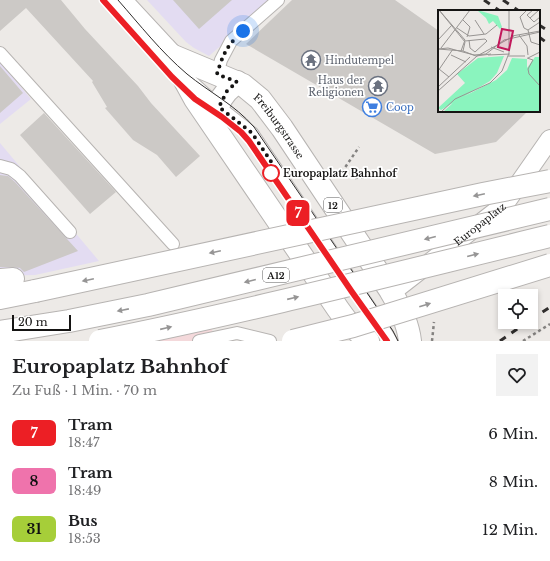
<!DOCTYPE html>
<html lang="de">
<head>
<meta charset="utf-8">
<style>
	body { margin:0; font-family:"Libre Baskerville",serif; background:#f2f2f2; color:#202124; height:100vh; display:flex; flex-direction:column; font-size:15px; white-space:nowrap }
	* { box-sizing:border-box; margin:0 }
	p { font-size:13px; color:#757577 }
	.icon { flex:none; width:22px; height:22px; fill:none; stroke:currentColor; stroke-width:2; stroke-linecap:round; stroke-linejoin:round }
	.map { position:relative; height:341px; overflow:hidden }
	.side { display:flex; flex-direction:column; background:#fff; flex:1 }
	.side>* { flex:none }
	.badge { padding:0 8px; border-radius:6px; font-size:14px; line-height:26px }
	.fabs { position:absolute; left:498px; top:289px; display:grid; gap:8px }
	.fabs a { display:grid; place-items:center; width:40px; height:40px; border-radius:0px; background:#fff; box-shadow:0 2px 6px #0003; font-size:20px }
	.scale { position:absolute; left:12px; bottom:10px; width:59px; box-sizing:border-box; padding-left:4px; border:2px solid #151413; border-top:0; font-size:11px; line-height:14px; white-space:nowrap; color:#151413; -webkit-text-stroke:3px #fff; paint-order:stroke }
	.you { position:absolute; width:20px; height:20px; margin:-10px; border:3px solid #fff; border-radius:50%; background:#1a73e8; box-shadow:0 0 0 6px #1a73e833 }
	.map>.badge { position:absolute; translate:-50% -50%; box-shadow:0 0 0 2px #fff }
	.round { display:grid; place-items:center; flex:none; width:42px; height:42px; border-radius:0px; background:#f2f2f2 }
	.summary { display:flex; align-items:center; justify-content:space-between; height:68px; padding:0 12px }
	h1 { font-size:19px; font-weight:800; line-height:30px }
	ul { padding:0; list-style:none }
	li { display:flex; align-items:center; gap:12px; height:48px; padding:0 12px }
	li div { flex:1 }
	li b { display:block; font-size:15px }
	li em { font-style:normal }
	li .badge { min-width:44px; font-weight:700; text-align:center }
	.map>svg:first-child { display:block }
	.commercial { fill:#e3dcf2 }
	.industrial { fill:#f4d9db }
	.building { fill:#ccc9c6 }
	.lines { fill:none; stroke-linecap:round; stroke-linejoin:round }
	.service-casing { stroke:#b7b4b2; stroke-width:14 }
	.pedestrian-casing { stroke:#b7b4b2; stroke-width:20 }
	.minor-casing { stroke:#b7b4b2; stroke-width:24 }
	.primary-casing { stroke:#b7b4b2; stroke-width:24 }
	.motorway-casing { stroke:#b7b4b2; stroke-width:24 }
	.path { stroke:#848280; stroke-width:2.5; stroke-dasharray:3 3; stroke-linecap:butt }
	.service { stroke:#fff; stroke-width:12 }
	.pedestrian { stroke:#fff; stroke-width:18 }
	.minor { stroke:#fff; stroke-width:22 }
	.primary { stroke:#fff; stroke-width:22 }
	.motorway { stroke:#fff; stroke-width:22 }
	.tram { stroke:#302e2d; stroke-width:1 }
	.rail { stroke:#302e2d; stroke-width:3; stroke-dasharray:7 7; stroke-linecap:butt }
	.motorway-bridge-casing { stroke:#b7b4b2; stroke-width:24; stroke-linecap:butt }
	.motorway-bridge { stroke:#fff; stroke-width:22 }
	.oneway { fill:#969595 }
	.line-casing { stroke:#fff; stroke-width:9 }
	.line { stroke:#ec1f25; stroke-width:6 }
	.walk { stroke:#151413; stroke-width:4; stroke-dasharray:0 7.2 }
	.stop-dot { fill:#fff; stroke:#ec1f25; stroke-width:2 }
	.labels { text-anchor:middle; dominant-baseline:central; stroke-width:3.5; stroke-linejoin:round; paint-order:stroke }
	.shield { fill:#fff; stroke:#5b5a5a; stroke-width:1 }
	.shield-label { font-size:9px; font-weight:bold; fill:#151413 }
	.worship-label { font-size:10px; fill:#5b616d; stroke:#fff; text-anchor:start }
	.shop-label { font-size:10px; fill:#366cbe; stroke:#fff; text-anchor:start }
	.street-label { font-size:10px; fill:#151413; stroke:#fff }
	.stop-label { font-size:10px; font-weight:bold; fill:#151413; stroke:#fff; text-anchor:start }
	.inset-road { fill:none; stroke:#979492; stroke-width:1 }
	.view { fill:#c2185b; fill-opacity:0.15; stroke:#c2185b; stroke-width:2 }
	.inset-edge { fill:none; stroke:#151413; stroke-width:2 }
</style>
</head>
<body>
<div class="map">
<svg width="550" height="341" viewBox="0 0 550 341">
	<rect width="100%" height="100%" fill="#edeae7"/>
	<!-- commercial -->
	<path class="commercial" d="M147,0H273L209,56L194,48L186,42Z
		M0,62L31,99L0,124Z
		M0,143L99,261L35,275L0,276Z"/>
	<!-- industrial -->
	<path class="industrial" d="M210,322L215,341H121Z"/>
	<!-- building -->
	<path class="building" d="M0,0H61L85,29L138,86L151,103L200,156L176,177L157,155L133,140L105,108L107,107L92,82L93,81L26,8L0,31Z
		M173,0H232L199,29Z
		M292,0H395L439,31V111H528L496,142L435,154L246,44Z
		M0,66L23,93L0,113Z
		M44,113L116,192L90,214L20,135Z
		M0,175L8,176L15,182L78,251L24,272L20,268L12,267H0Z"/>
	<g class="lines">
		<defs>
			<path id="service" d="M0,53L173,244
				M217,74L221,60L231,41L278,0
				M193,83L219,107L252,133L370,308L391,341
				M0,166L11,169L20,176L70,232
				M199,341L237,333L270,341"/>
			<g id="pedestrian">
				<path id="s1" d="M392,292L504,205L550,139"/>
			</g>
			<path id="minor" d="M0,280L13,279"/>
			<g id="primary">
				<path d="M120,0L171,55L195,99L338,309L346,320L368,341"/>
				<path id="s2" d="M171,55L243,85L260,99L282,128L390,290C399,305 408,323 410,341"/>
				<path d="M212,123L221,99L227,91L237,82"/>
			</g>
			<path id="motorway" d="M0,298L35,291"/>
		</defs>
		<!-- service casing -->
		<use href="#service" class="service-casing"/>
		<!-- pedestrian casing -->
		<use href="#pedestrian" class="pedestrian-casing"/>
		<!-- minor casing -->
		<use href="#minor" class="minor-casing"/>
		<!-- primary casing -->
		<use href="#primary" class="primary-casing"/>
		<!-- motorway casing -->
		<use href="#motorway" class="motorway-casing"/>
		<!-- path -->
		<path class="path" d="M342,172L359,147
			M355,178L384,176
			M432,341L434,322
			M523,341L550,324"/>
		<!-- service -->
		<use href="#service" class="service"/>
		<!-- pedestrian -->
		<use href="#pedestrian" class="pedestrian"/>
		<!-- minor -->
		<use href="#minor" class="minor"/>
		<!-- primary -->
		<use href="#primary" class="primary"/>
		<!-- motorway -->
		<use href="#motorway" class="motorway"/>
		<!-- tram -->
		<path class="tram" d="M103,0L172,77L195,99L222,117L241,132L249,141L353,292L387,341
			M118,0C140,25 161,52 187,74C209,92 235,105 254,127L393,331L398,341"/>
		<!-- rail -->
		<path class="rail" d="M484,0L500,11
			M503,0L519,11
			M539,25L550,32
			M539,37L550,45
			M531,320L550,307
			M500,341L527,322"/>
		<defs>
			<path id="motorway-bridge" d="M35,291L483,194L550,181
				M0,332L69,321L148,305L550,209
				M100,341C251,311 401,272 550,236
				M293,341L353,326L550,265"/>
		</defs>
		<!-- motorway-bridge casing -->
		<use href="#motorway-bridge" class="motorway-bridge-casing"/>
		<!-- motorway-bridge -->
		<use href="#motorway-bridge" class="motorway-bridge"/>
	</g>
	<!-- one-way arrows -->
	<defs><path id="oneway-solid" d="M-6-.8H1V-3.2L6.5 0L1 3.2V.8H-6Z"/></defs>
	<g class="oneway">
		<use href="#oneway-solid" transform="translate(479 195) rotate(168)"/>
		<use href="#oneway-solid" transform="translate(430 238) rotate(166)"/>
		<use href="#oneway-solid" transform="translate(215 252) rotate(168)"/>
		<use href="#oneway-solid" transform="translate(473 255) rotate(-14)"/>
		<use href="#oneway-solid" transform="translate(88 280) rotate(168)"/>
		<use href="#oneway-solid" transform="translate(250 281) rotate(166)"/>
		<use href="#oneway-solid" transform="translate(293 298) rotate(-13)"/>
		<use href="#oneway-solid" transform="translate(425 305) rotate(-18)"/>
		<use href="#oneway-solid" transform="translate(123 310) rotate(169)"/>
		<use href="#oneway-solid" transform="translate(166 328) rotate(-13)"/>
	</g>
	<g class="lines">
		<defs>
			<path id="line" d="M103,0L172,77L195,99L222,117L241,132L249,141L352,292L387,341"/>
		</defs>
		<!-- line casing -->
		<use href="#line" class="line-casing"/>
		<!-- line -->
		<use href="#line" class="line"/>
		<!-- walk -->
		<path class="walk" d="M243,31C227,45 223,54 217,74L237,82L227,91L219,107L252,133L276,169L271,173"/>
	</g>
	<!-- icons -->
	<defs>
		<symbol id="temple-ring" viewBox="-11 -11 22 22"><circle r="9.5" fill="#fff" stroke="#6b7280" stroke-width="1.5"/><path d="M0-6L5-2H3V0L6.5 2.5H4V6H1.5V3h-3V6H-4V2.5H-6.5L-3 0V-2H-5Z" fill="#6b7280"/></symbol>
		<symbol id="supermarket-ring" viewBox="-11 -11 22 22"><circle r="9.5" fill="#fff" stroke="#3f7fe0" stroke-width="1.5"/><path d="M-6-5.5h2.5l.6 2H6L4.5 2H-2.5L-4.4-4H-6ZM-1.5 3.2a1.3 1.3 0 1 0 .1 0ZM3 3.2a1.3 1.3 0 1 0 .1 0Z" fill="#3f7fe0"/></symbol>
	</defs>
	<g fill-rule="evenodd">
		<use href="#temple-ring" x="300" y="49" width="22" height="22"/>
		<use href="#temple-ring" x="367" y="75" width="22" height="22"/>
		<use href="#supermarket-ring" x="361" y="96" width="22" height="22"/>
	</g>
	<!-- markers -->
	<circle class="stop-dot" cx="271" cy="173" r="8"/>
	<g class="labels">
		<!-- shield labels -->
		<g class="shield">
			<rect x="324" y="198" width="18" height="14" rx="3"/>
			<rect x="263" y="268" width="26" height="14" rx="3"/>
		</g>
		<g class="shield-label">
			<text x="333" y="205">12</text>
			<text x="276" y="275">A12</text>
		</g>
		<!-- worship labels -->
		<g class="worship-label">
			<text x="325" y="60">Hindutempel</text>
			<text x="364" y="80" text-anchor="end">Haus der<tspan x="364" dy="12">Religionen</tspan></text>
		</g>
		<!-- shop labels -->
		<g class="shop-label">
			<text x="386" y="107">Coop</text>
		</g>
		<!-- street labels -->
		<g class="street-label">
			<text stroke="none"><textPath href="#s2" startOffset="133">Freiburgstrasse</textPath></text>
			<text stroke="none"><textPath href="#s1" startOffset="111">Europaplatz</textPath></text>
		</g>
		<!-- stop labels -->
		<g class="stop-label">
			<text x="283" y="173">Europaplatz Bahnhof</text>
		</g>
	</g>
	<!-- overview -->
	<g transform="translate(438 10)">
		<rect width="102" height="102" fill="#edeae7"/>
		<path d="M39,0L60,6L64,17L62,19L55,11L51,14L48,8ZM66,46L59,63L52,71L3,100L0,98L27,73L19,64L40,48ZM97,47H102V102H5L17,91L58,70L69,60L74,48L89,49V58Z" fill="#8af4be"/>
		<path class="inset-road" d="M1,0L27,30L23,41M89,0L82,7L86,18L90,20L93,32L102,35M95,0L89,5L96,12L102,7M92,8L101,0M25,10L32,17L29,27M37,10L46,24M19,18L31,26L48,24L59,15M90,20L102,12M81,25L89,36L90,45M74,26L102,21M0,30L14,15M27,31L47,29L49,31L37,42L32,38L31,30M53,37L66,42M3,38L32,0M0,39L25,41L27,32L1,0M0,39L10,38L36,45L48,44L66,30L102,22M25,41L38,46L53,44M13,45L28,52M50,45L72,44M70,46H87M89,48L95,50L90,59L91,64L102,76M90,48L102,42M1,59L11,67M0,61L15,39M0,77L32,47M0,81L39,46L76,26M3,102L17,89L52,73L64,61L71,43V0"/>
		<path class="view" d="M64,19L75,21L71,40L60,37Z"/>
		<rect width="102" height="102" class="inset-edge"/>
	</g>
</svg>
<div class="fabs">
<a><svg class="icon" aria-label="locate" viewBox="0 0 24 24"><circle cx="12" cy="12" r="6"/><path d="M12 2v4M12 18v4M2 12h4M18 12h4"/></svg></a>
</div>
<div class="scale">20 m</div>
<div class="you" style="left:243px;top:31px"></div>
<b class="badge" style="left:298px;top:213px;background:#ec1f25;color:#fff">7</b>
</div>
<section class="side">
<div class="summary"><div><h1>Europaplatz Bahnhof</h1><p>Zu Fuß · 1 Min. · 70 m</p></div><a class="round"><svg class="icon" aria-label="heart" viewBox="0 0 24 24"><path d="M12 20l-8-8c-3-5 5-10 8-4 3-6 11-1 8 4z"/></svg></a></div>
<ul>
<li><span class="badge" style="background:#ec1f25;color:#fff">7</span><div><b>Tram</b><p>18:47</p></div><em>6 Min.</em></li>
<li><span class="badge" style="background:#ef73ac;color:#111">8</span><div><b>Tram</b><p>18:49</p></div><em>8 Min.</em></li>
<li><span class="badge" style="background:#a6ce39;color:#111">31</span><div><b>Bus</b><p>18:53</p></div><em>12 Min.</em></li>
</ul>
</section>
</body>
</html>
